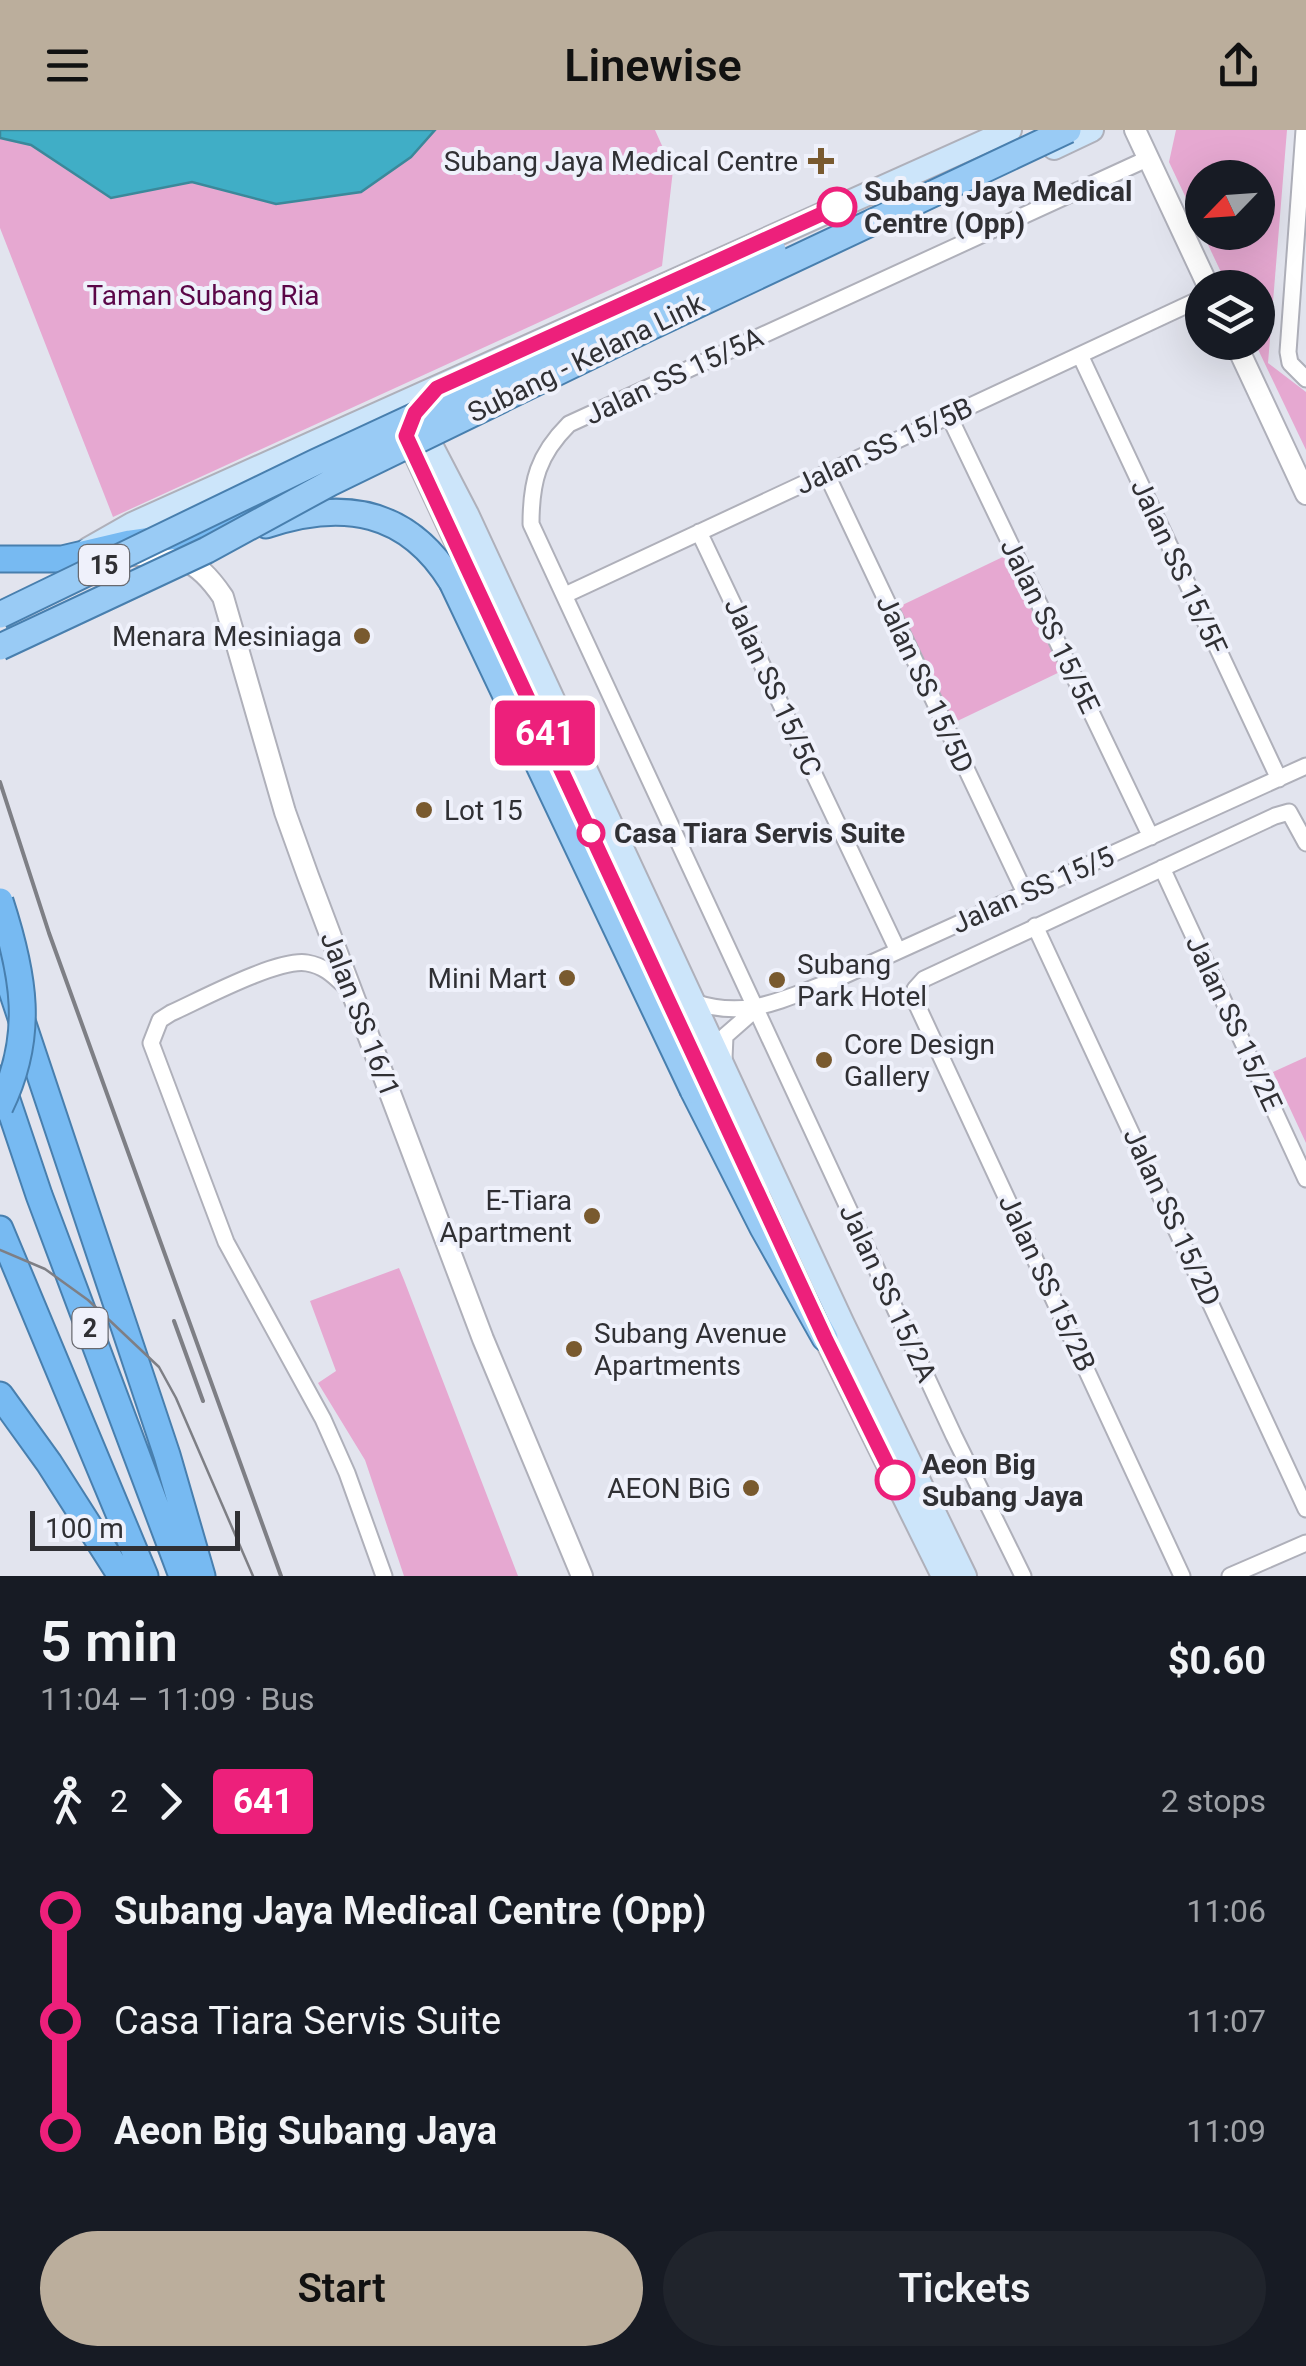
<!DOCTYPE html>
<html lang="en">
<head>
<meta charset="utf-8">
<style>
	body { margin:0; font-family:Roboto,sans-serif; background:#20242c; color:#f1f3f6; height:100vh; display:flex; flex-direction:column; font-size:38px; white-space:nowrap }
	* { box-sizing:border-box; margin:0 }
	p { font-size:32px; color:#9ea1a6 }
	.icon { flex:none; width:55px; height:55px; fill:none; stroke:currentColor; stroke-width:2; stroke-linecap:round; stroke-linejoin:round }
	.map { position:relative; height:1446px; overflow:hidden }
	.details { display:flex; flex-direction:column; background:#171b24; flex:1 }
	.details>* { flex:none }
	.badge { padding:0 20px; border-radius:8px; font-size:35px; line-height:65px }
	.needle { width:65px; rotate:245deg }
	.fabs { position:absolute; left:1185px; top:30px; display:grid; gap:20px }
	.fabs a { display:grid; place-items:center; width:90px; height:90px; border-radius:50%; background:#171b24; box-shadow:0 10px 40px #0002; font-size:50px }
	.scale { position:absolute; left:30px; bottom:25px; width:210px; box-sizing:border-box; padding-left:10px; border:5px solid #303034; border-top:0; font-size:28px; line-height:35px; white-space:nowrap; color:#303034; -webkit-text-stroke:8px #eff1fb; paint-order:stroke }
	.map>.badge { position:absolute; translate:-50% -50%; box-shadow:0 0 0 5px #fff }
	.legs { display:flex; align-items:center; gap:15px; height:110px; padding:0 40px; font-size:32px }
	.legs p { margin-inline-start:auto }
	.overview { display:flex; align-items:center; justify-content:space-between; height:170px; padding:0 40px }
	h1 { font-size:55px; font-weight:600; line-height:75px }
	.button { display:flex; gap:20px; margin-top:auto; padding:20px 40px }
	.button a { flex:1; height:115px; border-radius:60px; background:#bbae9c; color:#111; font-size:40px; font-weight:600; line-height:115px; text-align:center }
	.button a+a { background:#20242c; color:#f1f3f6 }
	ul { padding:0 40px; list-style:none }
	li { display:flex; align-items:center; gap:35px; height:110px; font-size:38px }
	li i { display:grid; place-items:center; width:15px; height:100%; margin:0 12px; background:currentColor }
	li i::after { content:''; width:25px; height:25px; margin:-12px; border:8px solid; border-radius:50%; background:#171b24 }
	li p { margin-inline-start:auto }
	li:first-child i { background:linear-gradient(#0000 50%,currentColor 0) }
	li:last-child i { background:linear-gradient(currentColor 50%,#0000 0) }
	header { display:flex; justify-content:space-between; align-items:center; height:130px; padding:0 40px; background:#bbae9c; color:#111; font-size:45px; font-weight:600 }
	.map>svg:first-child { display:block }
	.green { fill:#e6a8d1; fill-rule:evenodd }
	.water { fill:#40aec6; stroke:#3b889a; stroke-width:2.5 }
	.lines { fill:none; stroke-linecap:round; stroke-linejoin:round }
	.minor-casing { stroke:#afb0ba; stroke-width:19 }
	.tertiary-casing { stroke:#afb0ba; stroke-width:24 }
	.secondary-casing { stroke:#afb0ba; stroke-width:26 }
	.primary-casing { stroke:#487fae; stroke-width:29 }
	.trunk-casing { stroke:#487fae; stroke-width:29 }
	.minor { stroke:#fff; stroke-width:15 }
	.tertiary { stroke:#fff; stroke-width:20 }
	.secondary { stroke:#cce5fa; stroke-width:22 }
	.primary { stroke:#99cbf5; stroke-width:25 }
	.trunk { stroke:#77baf2; stroke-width:25 }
	.tram { stroke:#7e7f85; stroke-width:2.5 }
	.rail { stroke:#7e7f85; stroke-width:4 }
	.primary-bridge-casing { stroke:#487fae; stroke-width:29; stroke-linecap:butt }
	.trunk-bridge-casing { stroke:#487fae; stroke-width:29; stroke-linecap:butt }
	.primary-bridge { stroke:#99cbf5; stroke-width:25 }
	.trunk-bridge { stroke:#77baf2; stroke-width:25 }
	.line-1-casing { stroke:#fff; stroke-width:22 }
	.line-1 { stroke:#ed207b; stroke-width:15 }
	.poi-dot { fill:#795a2f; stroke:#eff1fb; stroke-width:4 }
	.stop-1-dot { fill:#fff; stroke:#ed207b; stroke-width:5 }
	.labels { text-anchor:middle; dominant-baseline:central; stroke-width:8; stroke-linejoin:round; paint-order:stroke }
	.shield { fill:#eff1fb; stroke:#696a70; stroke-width:2.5 }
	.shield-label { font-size:25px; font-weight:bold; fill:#303034 }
	.poi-label { font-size:28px; fill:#303034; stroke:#eff1fb; text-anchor:end }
	.stop-label { font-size:28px; font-weight:bold; fill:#303034; stroke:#eff1fb; text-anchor:start }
	.park-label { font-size:28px; fill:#5b0648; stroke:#eff1fb }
	.street-label { font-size:28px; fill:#303034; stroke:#eff1fb }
</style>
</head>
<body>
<header><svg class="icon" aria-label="menu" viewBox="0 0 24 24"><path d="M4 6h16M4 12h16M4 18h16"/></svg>Linewise<svg class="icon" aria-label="share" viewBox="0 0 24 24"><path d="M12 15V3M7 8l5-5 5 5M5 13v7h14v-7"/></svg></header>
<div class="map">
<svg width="1306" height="1446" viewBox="0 0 1306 1446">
	<rect width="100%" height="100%" fill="#e2e4ee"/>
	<!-- green -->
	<path class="green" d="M0,0H655L673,40L662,136L113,387L0,98Z
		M1176,0H1287L1268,233L1306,262V320L1255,213L1258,212V158L1228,157L1169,32ZM1202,48H1258V102H1202Z
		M1009,424L1064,540L949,595L894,479Z
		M1306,927V1013L1273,942Z
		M399,1138L404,1150L518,1446H404L365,1330L318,1253L336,1241L310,1171Z"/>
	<!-- water -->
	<path class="water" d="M0,0H435L411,27L361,62L276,74L192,52L111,68L31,15L0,8Z"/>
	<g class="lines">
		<defs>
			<path id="minor" d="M1304,0L1288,222L1290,233L1306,249
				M1080,225L1279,649
				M949,286L1151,707
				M826,343L1025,763
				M699,402L898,821
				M565,465L1202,168
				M1162,738L1306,1049
				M1035,796L1306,1379
				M347,858C334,846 325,836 307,833C278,828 200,870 171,883L160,890L151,913L226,1112L323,1289L347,1343L384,1446
				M694,872C747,890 782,869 832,851L1306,636
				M724,929L725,906L757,878
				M1023,1446L954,1306L531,394C531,351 538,325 569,294L1149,28
				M1182,1446L917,875L915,859L924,849L1275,686L1289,682L1306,713
				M1230,1446L1306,1413"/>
			<path id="tertiary" d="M1135,0L1209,158
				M1235,212L1306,364
				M126,425C176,425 194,424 223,467L285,682L308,746L483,1209L582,1446"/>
			<path id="secondary" d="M1054,18L1092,0
				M437,258L415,283L407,306L758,1062
				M410,306L428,309L467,384L842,1192L965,1446
				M88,419L132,394L1010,0
				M817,1191L943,1446"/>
			<path id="primary" d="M266,395C343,369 408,380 452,452
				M693,960L763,1098L825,1208"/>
			<path id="trunk" d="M0,429H62L130,413L206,402L289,363
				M0,825L167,1325L202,1446
				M0,949L39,1065L182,1446
				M0,1099L145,1446
				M0,1265L49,1333L121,1446"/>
		</defs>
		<!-- minor casing -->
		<use href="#minor" class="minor-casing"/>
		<!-- tertiary casing -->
		<use href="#tertiary" class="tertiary-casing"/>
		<!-- secondary casing -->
		<use href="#secondary" class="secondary-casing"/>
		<!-- primary casing -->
		<use href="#primary" class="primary-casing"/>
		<!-- trunk casing -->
		<use href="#trunk" class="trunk-casing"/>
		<!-- minor -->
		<use href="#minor" class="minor"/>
		<!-- tertiary -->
		<use href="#tertiary" class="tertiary"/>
		<!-- secondary -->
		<use href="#secondary" class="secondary"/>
		<!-- primary -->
		<use href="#primary" class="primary"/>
		<!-- trunk -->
		<use href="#trunk" class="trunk"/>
		<!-- tram -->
		<path class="tram" d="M0,1120L45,1139L88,1170L159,1237L176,1268L253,1446"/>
		<!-- rail -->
		<path class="rail" d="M0,652L49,803L281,1446
			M174,1191L203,1271"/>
		<defs>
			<path id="primary-bridge" d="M452,452L693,960
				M0,485L316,332L773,120
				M0,517L207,420L330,353L648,198L1068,0"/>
			<path id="trunk-bridge" d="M0,771C24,845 35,905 0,977"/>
		</defs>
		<!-- primary-bridge casing -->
		<use href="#primary-bridge" class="primary-bridge-casing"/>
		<!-- trunk-bridge casing -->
		<use href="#trunk-bridge" class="trunk-bridge-casing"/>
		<!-- primary-bridge -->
		<use href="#primary-bridge" class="primary-bridge"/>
		<!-- trunk-bridge -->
		<use href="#trunk-bridge" class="trunk-bridge"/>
	</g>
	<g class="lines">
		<defs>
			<path id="line-1" d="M837,77L437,258L415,283L406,306L825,1208L895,1350"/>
		</defs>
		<!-- line-1 casing -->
		<use href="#line-1" class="line-1-casing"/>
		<!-- line-1 -->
		<use href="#line-1" class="line-1"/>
	</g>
	<!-- markers -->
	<g class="poi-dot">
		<path d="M816 16h10v10h10v10h-10v10h-10v-10h-10v-10h10z"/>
		<circle cx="362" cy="506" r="10"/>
		<circle cx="424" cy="680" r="10"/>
		<circle cx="567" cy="848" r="10"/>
		<circle cx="777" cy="850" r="10"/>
		<circle cx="824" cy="930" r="10"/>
		<circle cx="592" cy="1086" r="10"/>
		<circle cx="574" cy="1219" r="10"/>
		<circle cx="751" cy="1358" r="10"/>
	</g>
	<g class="stop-1-dot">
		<circle cx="837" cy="77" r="18"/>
		<circle cx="591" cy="703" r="12"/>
		<circle cx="895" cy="1350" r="18"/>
	</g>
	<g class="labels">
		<!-- shield labels -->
		<g class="shield">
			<rect x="79" y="415" width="50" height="40" rx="8"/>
			<rect x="72.5" y="1178" width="35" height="40" rx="8"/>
		</g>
		<g class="shield-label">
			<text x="104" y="435">15</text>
			<text x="90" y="1198">2</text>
		</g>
		<!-- poi labels -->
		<g class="poi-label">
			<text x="798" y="31">Subang Jaya Medical Centre</text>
			<text x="342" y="506">Menara Mesiniaga</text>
			<text x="444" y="680" text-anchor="start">Lot 15</text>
			<text x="797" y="834" text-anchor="start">Subang<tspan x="797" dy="32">Park Hotel</tspan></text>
			<text x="547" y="848">Mini Mart</text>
			<text x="844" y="914" text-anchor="start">Core Design<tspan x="844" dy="32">Gallery</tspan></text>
			<text x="572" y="1070">E-Tiara<tspan x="572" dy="32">Apartment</tspan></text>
			<text x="594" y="1203" text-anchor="start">Subang Avenue<tspan x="594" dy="32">Apartments</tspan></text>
			<text x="731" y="1358">AEON BiG</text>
		</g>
		<!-- stop labels -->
		<g class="stop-label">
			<text x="864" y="61">Subang Jaya Medical<tspan x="864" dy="32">Centre (Opp)</tspan></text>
			<text x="614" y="703">Casa Tiara Servis Suite</text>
			<text x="922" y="1334">Aeon Big<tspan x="922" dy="32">Subang Jaya</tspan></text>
		</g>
		<!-- park labels -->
		<g class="park-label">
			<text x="203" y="165">Taman Subang Ria</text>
		</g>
		<!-- street labels -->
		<g class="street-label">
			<text transform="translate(586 228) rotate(-26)">Subang - Kelana Link</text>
			<text transform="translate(674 246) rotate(-25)">Jalan SS 15/5A</text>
			<text transform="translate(884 316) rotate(-25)">Jalan SS 15/5B</text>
			<text transform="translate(1179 437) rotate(65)">Jalan SS 15/5F</text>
			<text transform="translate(1050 496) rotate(64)">Jalan SS 15/5E</text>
			<text transform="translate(925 554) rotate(65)">Jalan SS 15/5D</text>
			<text transform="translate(773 557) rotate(65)">Jalan SS 15/5C</text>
			<text transform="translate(1033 760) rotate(-24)">Jalan SS 15/5</text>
			<text transform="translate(360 884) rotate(69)">Jalan SS 16/1</text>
			<text transform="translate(1234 893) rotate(65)">Jalan SS 15/2E</text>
			<text transform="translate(1172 1087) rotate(65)">Jalan SS 15/2D</text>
			<text transform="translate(1047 1153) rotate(65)">Jalan SS 15/2B</text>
			<text transform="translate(888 1163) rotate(65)">Jalan SS 15/2A</text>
		</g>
	</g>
</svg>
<div class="fabs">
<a><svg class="needle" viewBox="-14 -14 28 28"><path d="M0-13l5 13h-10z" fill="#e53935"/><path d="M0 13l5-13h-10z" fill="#9ea1a6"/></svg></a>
<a><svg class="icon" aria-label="layers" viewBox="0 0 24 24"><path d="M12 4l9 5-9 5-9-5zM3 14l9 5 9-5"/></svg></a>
</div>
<div class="scale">100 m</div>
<b class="badge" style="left:545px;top:603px;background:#ed207b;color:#fff">641</b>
</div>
<section class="details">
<div class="overview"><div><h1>5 min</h1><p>11:04 – 11:09 · Bus</p></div><b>$0.60</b></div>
<div class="legs"><svg class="icon" aria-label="walk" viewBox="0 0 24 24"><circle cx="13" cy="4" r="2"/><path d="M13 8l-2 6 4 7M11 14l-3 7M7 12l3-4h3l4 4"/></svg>2<svg class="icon" aria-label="forward" viewBox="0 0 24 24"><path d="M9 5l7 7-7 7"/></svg><b class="badge" style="background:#ed207b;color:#fff">641</b><p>2 stops</p></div>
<ul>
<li><i style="color:#ed207b"></i><b>Subang Jaya Medical Centre (Opp)</b><p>11:06</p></li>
<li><i style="color:#ed207b"></i><span>Casa Tiara Servis Suite</span><p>11:07</p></li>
<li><i style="color:#ed207b"></i><b>Aeon Big Subang Jaya</b><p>11:09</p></li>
</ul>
<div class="button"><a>Start</a><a>Tickets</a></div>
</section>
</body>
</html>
